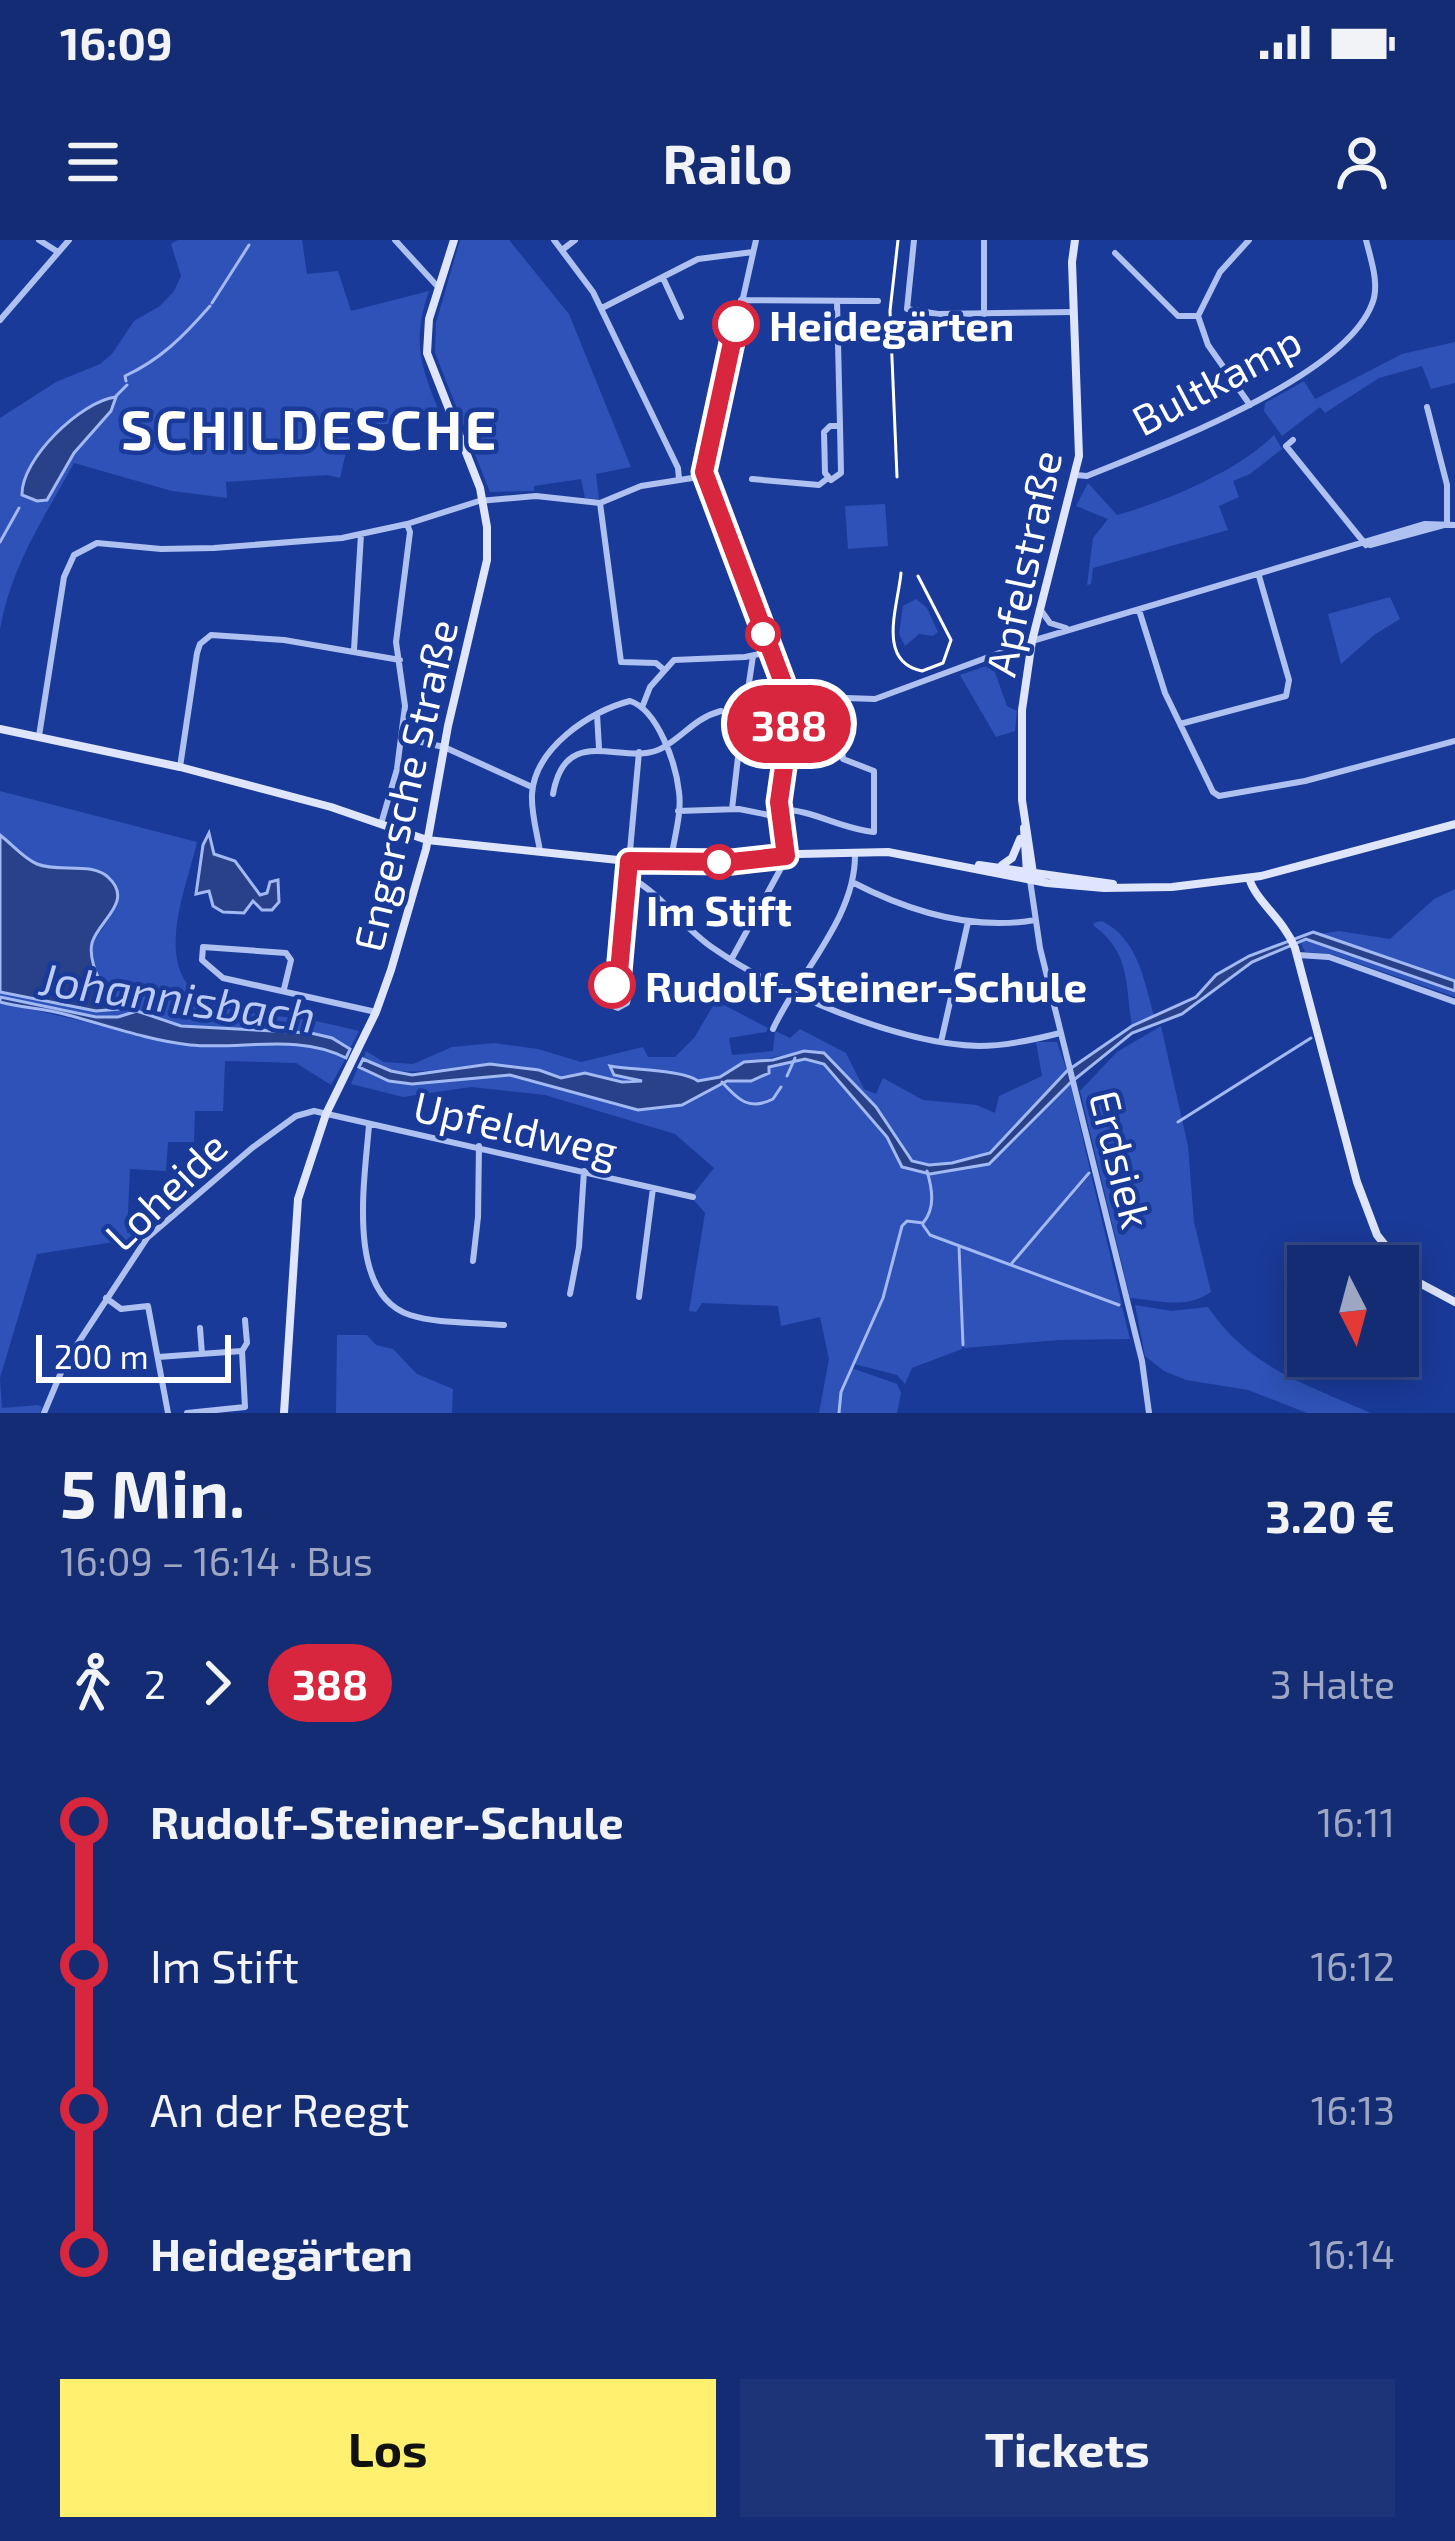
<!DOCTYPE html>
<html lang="de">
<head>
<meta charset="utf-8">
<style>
	body { margin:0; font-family:"Exo 2",sans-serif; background:#1d3478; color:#f1f3f6; height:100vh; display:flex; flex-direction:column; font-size:45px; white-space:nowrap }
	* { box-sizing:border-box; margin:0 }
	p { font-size:39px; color:#9da7c4 }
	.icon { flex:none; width:66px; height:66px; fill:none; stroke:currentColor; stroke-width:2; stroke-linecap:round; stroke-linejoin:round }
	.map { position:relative; height:1173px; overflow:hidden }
	.drawer { display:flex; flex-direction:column; background:#142c73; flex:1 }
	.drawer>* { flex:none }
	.badge { padding:0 24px; border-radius:39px; font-size:42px; line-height:78px }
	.needle { width:78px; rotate:174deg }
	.tools { position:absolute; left:1287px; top:1005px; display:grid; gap:24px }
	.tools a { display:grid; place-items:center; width:132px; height:132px; border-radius:0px; background:#142c73; box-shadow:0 6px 30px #0003,0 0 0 3px #334885; font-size:60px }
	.scale { position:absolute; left:36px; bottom:30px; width:195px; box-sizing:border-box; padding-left:12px; border:6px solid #fff; border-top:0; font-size:33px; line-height:42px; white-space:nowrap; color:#fff; -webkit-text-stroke:9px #1a3a99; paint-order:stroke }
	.map>.badge { position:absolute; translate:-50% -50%; box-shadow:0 0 0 6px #fff }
	.legs { display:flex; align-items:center; gap:18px; height:132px; padding:0 60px; font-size:39px }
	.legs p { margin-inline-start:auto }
	.headline { display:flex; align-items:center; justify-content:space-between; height:204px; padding:0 60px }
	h1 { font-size:66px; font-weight:700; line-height:90px }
	.action { display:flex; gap:24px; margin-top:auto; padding:24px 60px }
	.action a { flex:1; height:138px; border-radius:0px; background:#fff06f; color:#111; font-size:48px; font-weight:700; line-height:138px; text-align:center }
	.action a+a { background:#1d3478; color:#f1f3f6 }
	ul { padding:0 60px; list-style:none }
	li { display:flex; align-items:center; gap:42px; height:144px; font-size:45px }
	li i { display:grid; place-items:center; width:18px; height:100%; margin:0 15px; background:currentColor }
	li i::after { content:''; width:30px; height:30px; margin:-15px; border:9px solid; border-radius:50%; background:#142c73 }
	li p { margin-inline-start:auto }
	li:first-child i { background:linear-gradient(#0000 50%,currentColor 0) }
	li:last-child i { background:linear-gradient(currentColor 50%,#0000 0) }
	.status { display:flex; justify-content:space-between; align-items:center; height:84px; padding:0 60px; background:#142c73; direction:ltr }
	.status svg { height:33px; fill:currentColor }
	header { display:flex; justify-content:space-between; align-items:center; height:156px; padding:0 60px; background:#142c73; font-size:54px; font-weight:700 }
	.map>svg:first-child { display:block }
	.green { fill:#2e52b7; fill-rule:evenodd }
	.water { fill:#294189; stroke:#a2b9f3; stroke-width:3 }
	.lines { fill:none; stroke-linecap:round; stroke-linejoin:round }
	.stream { stroke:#a2b9f3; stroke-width:3 }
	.street { stroke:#afc1f1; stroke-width:6 }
	.secondary { stroke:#dee5fc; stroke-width:8 }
	.tram { stroke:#fff; stroke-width:3 }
	.line-1-casing { stroke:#fff; stroke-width:27 }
	.line-1 { stroke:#d7263d; stroke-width:18 }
	.stop-1-dot { fill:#fff; stroke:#d7263d; stroke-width:6 }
	.labels { text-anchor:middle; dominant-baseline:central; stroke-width:9; stroke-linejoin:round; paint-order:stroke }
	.stop-label { font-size:42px; font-weight:bold; fill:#fff; stroke:#1a3a99; text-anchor:start }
	.street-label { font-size:42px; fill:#fff; stroke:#1a3a99 }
	.water-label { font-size:45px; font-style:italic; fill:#bcccf7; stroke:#1a3a99 }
	.district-label { font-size:54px; font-weight:bold; letter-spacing:3px; fill:#fff; stroke:#1a3a99 }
</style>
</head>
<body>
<div class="status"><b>16:09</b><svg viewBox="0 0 49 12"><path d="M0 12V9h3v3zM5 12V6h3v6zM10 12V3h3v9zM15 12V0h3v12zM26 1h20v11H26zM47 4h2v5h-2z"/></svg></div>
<header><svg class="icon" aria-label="menu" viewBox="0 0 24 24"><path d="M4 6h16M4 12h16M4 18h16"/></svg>Railo<svg class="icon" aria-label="person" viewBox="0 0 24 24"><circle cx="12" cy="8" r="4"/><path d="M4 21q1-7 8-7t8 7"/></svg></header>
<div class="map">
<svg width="1455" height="1173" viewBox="0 0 1455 1173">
	<rect width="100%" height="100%" fill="#1a3a99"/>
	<!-- green -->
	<path class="green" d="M178,0H302L307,34L338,31L351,71L429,51C412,100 420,125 439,171C410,183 385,188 353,181L340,238L327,235L226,242L227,258L172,251L74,223C42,282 13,322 0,389V178L56,142L100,124L112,114L134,81L160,66L174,51L181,36L171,4ZM92,164L111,171L82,202L53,245L22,246L56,193Z
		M460,0H509L569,74L631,227L596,234L599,259L585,258L581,239L534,246V251L490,252L435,113L436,83Z
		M1455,102V143L1431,149L1422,126L1379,138L1325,173L1320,167L1282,196L1264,171L1265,163L1304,141L1315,159L1402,114Z
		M1274,195L1282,209L1250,234L1233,241L1239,257L1219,266L1228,290L1093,328L1091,344L1087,345L1093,298L1108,279L1076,266L1088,243L1117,275C1167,261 1238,231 1274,195Z
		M885,264L888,306L848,309L845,266Z
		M1390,357L1400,379L1374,395L1341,424L1328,374Z
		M916,359L927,368L938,392L933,396L919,394L905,406L899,394L903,366Z
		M992,424L1007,466L1017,471L1015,491L996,497L960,435Z
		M0,551L197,602C189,636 173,677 176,712C181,774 249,772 295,778C316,780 338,786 359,791L350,809L311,793L181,786L137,771L118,777H96L0,757V752L96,771L107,759L95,731L92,704L111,676L94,630L37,624L0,595Z
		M1455,649V741L1318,694L1339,691L1390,699L1434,659Z
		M1102,681C1138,699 1144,740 1154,776L1132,786C1125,745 1131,713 1094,686L1093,683Z
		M1306,699L1455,751V757L1331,714L1305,712L1301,704Z
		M716,761L768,788L766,792L729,798L732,815L773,811L775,791L790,798L800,789L846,813L864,849L876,854L883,838L923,860L977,865L995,873L999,856L1042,836L1036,802H1057L1067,831L990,913C964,924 931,931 906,916C888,875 855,843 823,813L804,811L740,824L720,837L697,841C676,828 637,831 610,826L642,842C624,842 612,838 596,834C582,831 572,840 558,837C536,831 516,825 493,824C446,824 406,844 363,819L366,811L384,822L413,824L452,807L494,803L538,809L581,822L643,807L648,817H675L694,798Z
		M0,762L181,804H304L326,808L346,818L331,845L296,823L225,821L223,871H195L194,902H168L166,931L130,929L127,993L150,990L137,1004L127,1000L37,1014L0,1138L2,1168L38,1165L42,1167L40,1173H0Z
		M1161,786L1188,906L1194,982L1211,1052C1185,1070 1159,1060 1130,1058L1080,851L1117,812Z
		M805,819L824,824L838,839L887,897L902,927L929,934L989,924L1070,843L1090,930L1010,1024L940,999L958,1007L962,1109L912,1128L905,1144L897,1135L854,1124L852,1128L897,1144L901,1153L897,1173H819L829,1119L820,1077L781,1086L778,1066L702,1063L696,1072L689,1071L705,973L691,957L714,928L675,894L545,855L471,847L403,857L351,844L358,827L389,841L412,844L510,835L638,870L682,865L727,841H751L768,828Z
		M1091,934L1122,1065L1012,1025Z
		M961,1008L1122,1067L1130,1099L1059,1100L964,1108Z
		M1135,1065L1172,1071L1208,1067C1249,1128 1306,1144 1371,1173H1307L1248,1150L1186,1140L1164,1131L1145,1116Z
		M337,1095H367L376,1105L393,1109L417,1134L453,1149L452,1173H336Z"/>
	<!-- water -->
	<path class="water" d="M116,157L111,171L74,213L47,260L37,261L22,255C21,219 81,161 116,157Z
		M209,593L214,614L235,621L260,655L267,653L270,642L278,640L279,662L272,670H262L253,661L244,673L223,672L213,666L209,651L196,654L203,605Z
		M0,595C12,604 23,618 37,624C58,633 92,621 109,638C134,662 98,681 92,703C88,720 100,741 106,756L121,764L119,769L96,771L0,752Z
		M1313,692L1455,741V751L1306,699L1252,722L1182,774L1132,793L1070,843L989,924L930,934L902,927L887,897L824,824L805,819L769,827V833L751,841H727L682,865L638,870L510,835L412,844L389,841L359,827L363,819L391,831L412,835L490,824L539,830L561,838L585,833L622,842L642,841L614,835L610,826C631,830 685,830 698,841L720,837L744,822L773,820L804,811L824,813L876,867L912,921L929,925L952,923L990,913L1067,831L1132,786L1196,757L1216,735L1249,716Z
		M0,757L96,777H118L137,771L181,786L311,793L332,798L350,809L346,818C298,793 242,810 190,805C147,800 106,785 64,774C42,768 21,768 0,762Z"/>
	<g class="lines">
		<!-- stream -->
		<path class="stream" d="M212,63L249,5
			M126,141L125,136C160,120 184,96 210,66
			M116,156L127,145
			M0,302L19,268
			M787,836L795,818
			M722,842C738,860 749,871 773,859L781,847
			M1178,882L1311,798
			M923,985L930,995L1119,1065
			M959,1006L963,1105
			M1012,1023L1089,933
			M839,1173L841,1152L883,1058L902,986L907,981L923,983C936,968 932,948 927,931"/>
		<!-- street -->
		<path class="street" d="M39,0L58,12
			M395,0L439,48
			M554,0L593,52L678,228L679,239
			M914,0L907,69L938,74L1073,72
			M984,0V74
			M562,10L575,0
			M1115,13L1178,76H1198L1208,105L1250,165
			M663,38L681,77
			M741,60L878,61
			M837,61L840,186H830L824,192L825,233L831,240L841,233L840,186
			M602,68L698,19L753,12
			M1198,76L1220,32L1249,0
			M0,80L69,0
			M1427,167L1447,245V284
			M1293,200L1286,206L1366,305
			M1076,235L1087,236C1158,207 1344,138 1372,64C1380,45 1371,20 1366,0
			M752,239L819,245L828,238
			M600,263L621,422L656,423L663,429
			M1370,305L1444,285
			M1040,369L1050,383L1066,388
			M1139,370L1165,453L1213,552L1219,556L1305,541L1455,501
			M354,410L361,294
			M747,456L753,416
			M788,456L875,459L1032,401L1425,284L1455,285
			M643,465L650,447L674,420L745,417L769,412
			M597,474L599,508
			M1180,484L1286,456L1289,440L1259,336
			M39,496L64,337L74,315L97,303L161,309L214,308L342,298L407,284L479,261L536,256L600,263L641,246L705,236
			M402,498L444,507L532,547
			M180,527L197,413L200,404L211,395L284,400L400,420
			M553,554C566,479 627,530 664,507C686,494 695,478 721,471
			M732,569L743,474
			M779,569C814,570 841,589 874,592V531L843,519L837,456
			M678,571L739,569L779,577
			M381,584L397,529L405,466L396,402L410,292L407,284
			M540,611C537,593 531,573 532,554C535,508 590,471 630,461C658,470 676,524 679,552C682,573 674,598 671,620
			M629,637C661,653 683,688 713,708C778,753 899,804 979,806C1006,806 1033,800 1060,793
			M1030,640L1040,708L1142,1121L1149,1173
			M852,642C908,671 972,691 1035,680
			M1298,715L1329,717L1455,762
			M731,720L786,619L779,562L788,499V456L704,232L756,0
			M618,743L629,753L627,763L618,768L608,764L605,754L618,743L639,512
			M284,749L291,720L286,713L203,707L202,720L223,738L376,772
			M773,789C798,734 856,678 855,614
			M941,802L968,682
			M369,885C365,938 345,1054 410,1075C438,1084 474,1082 504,1085
			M473,1021L478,977L479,906
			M570,1054L579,1007L584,931
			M639,1057L653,948
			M106,1058L121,1069L148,1066L168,1173
			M200,1088L202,1114
			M242,1111L247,1103L245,1080
			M158,1117L242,1111L245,1167L187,1173
			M44,1173L65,1123L147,998L252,908L296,876L314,871L693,957"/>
		<!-- secondary -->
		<path class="secondary" d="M0,489L180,527L331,567L427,600L618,620L732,622L799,614L888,612L1047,643L1104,648L1172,647L1261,636L1455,584
			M1024,588L1027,633
			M979,625L1113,644
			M1002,625L1012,618L1020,599
			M1249,638C1256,662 1283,678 1295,708L1357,942L1377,995L1412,1039L1455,1062
			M1030,640L1033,633L1022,560V470L1032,401L1079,216L1072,22L1075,0
			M284,1173L298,959L326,874L376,772L391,730L426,609L448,486L487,320V287L480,248L427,113L429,79L454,0"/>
		<!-- tram -->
		<path class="tram" d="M897,237L890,71L898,0
			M901,333C898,366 876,422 922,431L943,423L951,400L918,336"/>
	</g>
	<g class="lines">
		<defs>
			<path id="line-1" d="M612,745L618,743L629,621L732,622L786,616L779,562L788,499V456L704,232L736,84"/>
		</defs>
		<!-- line-1 casing -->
		<use href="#line-1" class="line-1-casing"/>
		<!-- line-1 -->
		<use href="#line-1" class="line-1"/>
	</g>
	<!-- markers -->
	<g class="stop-1-dot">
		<circle cx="736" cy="84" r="21"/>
		<circle cx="763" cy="394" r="15"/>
		<circle cx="719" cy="622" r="15"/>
		<circle cx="612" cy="745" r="21"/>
	</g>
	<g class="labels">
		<!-- stop labels -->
		<g class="stop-label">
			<text x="769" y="84">Heidegärten</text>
			<text x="719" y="669" text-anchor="middle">Im Stift</text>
			<text x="645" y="745">Rudolf-Steiner-Schule</text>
		</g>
		<!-- street labels -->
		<g class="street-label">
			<text transform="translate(1216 139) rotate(-28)">Bultkamp</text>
			<text transform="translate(1022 323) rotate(-78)">Apfelstraße</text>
			<text transform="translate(404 545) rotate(-77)">Engersche Straße</text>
			<text transform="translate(516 887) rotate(13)">Upfeldweg</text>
			<text transform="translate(1122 919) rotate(76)">Erdsiek</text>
			<text transform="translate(165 950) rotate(-44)">Loheide</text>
		</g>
		<!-- water labels -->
		<g class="water-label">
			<text transform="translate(178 756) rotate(8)">Johannisbach</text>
		</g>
		<!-- district labels -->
		<g class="district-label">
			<text x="310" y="188">SCHILDESCHE</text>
		</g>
	</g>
</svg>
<div class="tools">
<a><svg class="needle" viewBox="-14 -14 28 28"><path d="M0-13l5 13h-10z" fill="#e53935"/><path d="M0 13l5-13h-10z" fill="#9da7c4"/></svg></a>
</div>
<div class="scale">200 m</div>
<b class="badge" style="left:789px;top:484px;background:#d7263d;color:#fff">388</b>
</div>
<section class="drawer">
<div class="headline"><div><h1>5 Min.</h1><p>16:09 – 16:14 · Bus</p></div><b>3.20 €</b></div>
<div class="legs"><svg class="icon" aria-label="walk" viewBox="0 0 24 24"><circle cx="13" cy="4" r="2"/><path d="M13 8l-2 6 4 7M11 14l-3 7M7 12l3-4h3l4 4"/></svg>2<svg class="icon" aria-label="forward" viewBox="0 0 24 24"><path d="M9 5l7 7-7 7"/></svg><b class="badge" style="background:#d7263d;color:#fff">388</b><p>3 Halte</p></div>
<ul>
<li><i style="color:#d7263d"></i><b>Rudolf-Steiner-Schule</b><p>16:11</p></li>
<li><i style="color:#d7263d"></i><span>Im Stift</span><p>16:12</p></li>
<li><i style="color:#d7263d"></i><span>An der Reegt</span><p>16:13</p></li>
<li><i style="color:#d7263d"></i><b>Heidegärten</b><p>16:14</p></li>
</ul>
<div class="action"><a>Los</a><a>Tickets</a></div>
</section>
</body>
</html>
